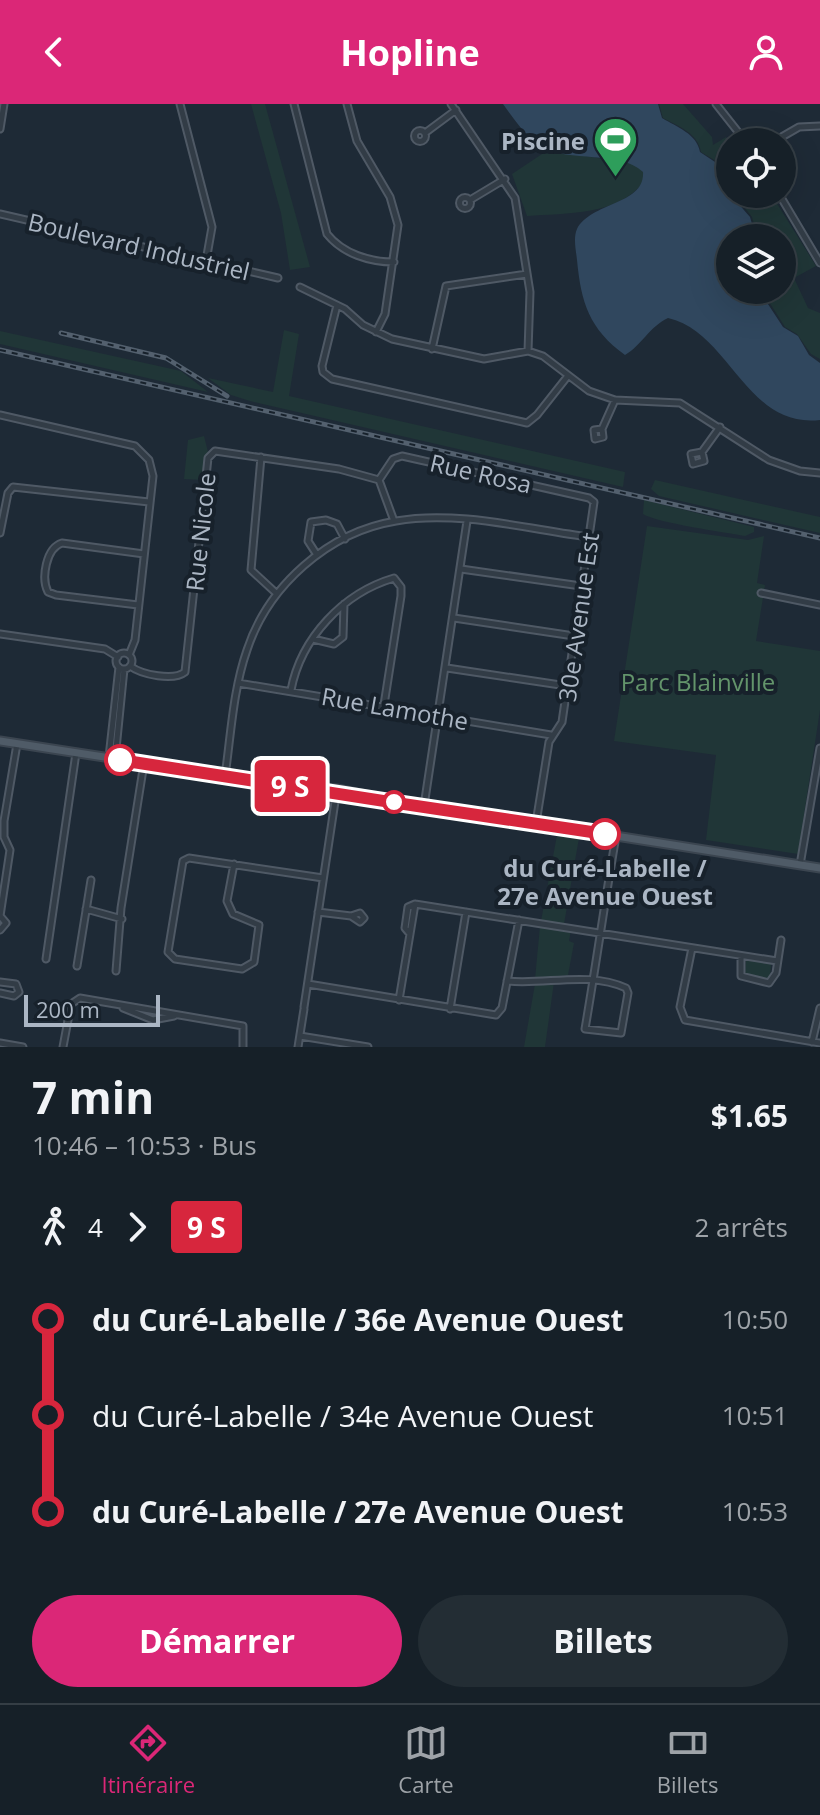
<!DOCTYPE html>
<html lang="fr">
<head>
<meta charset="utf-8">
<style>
	body { margin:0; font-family:"Open Sans",sans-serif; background:#232d34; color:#f1f3f6; height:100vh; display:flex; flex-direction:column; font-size:30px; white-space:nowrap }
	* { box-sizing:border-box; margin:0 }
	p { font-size:26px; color:#9ea3a8 }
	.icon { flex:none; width:44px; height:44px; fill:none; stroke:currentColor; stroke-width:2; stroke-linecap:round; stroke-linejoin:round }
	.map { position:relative; height:943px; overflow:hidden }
	.details { display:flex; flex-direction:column; background:#162028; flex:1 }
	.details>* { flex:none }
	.badge { padding:0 16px; border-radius:6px; font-size:28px; line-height:52px }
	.tools { position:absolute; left:716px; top:24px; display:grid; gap:16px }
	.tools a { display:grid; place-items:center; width:80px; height:80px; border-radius:50%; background:#162028; box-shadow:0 8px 32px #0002,0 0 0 2px #353e45; font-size:40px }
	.scale { position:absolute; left:24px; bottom:20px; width:136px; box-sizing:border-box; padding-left:8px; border:4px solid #abb6c4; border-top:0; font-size:22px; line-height:28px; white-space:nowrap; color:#abb6c4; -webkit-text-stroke:6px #17212b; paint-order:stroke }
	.map>.badge { position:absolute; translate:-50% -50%; box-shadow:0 0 0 4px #fff }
	.legs { display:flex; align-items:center; gap:12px; height:88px; padding:0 32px; font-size:26px }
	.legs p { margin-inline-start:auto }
	.headline { display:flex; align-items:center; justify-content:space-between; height:136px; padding:0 32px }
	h1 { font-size:44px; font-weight:700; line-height:60px }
	.button { display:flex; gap:16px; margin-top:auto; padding:16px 32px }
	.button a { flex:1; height:92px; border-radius:48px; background:#db2777; color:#fff; font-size:32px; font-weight:700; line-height:92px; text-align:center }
	.button a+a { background:#232d34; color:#f1f3f6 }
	ul { padding:0 32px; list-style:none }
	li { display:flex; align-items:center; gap:28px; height:96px; font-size:30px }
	li i { display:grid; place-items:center; width:12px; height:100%; margin:0 10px; background:currentColor }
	li i::after { content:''; width:20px; height:20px; margin:-10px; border:6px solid; border-radius:50%; background:#162028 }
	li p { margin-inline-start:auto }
	li:first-child i { background:linear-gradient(#0000 50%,currentColor 0) }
	li:last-child i { background:linear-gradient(currentColor 50%,#0000 0) }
	header { display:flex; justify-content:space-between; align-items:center; height:104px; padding:0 32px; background:#db2777; color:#fff; font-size:36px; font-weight:700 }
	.menu { display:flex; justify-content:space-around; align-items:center; height:112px; border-top:2px solid #353e45; background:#162028; font-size:22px; color:#9ea3a8 }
	.menu a { display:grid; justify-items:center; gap:4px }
	.menu .current { color:#db2777 }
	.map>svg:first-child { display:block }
	.green { fill:#203637 }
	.water { fill:#30475e }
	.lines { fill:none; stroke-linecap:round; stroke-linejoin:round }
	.minor-casing { stroke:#4f5965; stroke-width:9 }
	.major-casing { stroke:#3b4550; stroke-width:11 }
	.minor { stroke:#323c46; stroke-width:5 }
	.major { stroke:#4f5b67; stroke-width:7 }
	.rail-casing { stroke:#53606e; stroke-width:5 }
	.rail { stroke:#17212b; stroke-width:2; stroke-dasharray:6; stroke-linecap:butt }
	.line-1-casing { stroke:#fff; stroke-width:18 }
	.line-1 { stroke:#d7263d; stroke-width:12 }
	.stop-1-dot { fill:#fff; stroke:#d7263d; stroke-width:4 }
	.labels { text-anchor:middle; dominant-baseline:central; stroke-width:8; stroke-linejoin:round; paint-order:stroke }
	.poi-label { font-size:24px; font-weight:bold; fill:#abb6c4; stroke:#17212b; text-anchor:end }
	.street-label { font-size:24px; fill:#abb6c4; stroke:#17212b }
	.park-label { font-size:24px; fill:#63946b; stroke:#17212b }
	.stop-label { font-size:24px; font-weight:bold; fill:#abb6c4; stroke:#17212b }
</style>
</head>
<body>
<header><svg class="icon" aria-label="back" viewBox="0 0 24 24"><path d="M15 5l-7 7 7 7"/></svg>Hopline<svg class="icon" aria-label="person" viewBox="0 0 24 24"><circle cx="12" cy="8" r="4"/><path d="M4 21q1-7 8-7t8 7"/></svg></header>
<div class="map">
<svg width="820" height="943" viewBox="0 0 820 943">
	<rect width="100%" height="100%" fill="#1e2a36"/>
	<!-- green -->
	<path class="green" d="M251,0H265L310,163L290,166L281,109Z
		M659,0H683L712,33L713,41L726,33L730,39V83L716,57L701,48C698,29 678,22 663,14Z
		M548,46L635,60L643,68L644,77C619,112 566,109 527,112L512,70Z
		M734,90H771L816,162L794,174L808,204L820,209V255L811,250L797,230L785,223L766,193L771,186H782V134H758L752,113Z
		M284,226L299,230L289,292L625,368L623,383L250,297L231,291L208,274L273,288Z
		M0,227L181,267L208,288L0,240Z
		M204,332L208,348L203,376L184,375L188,336Z
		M655,376L820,413V429L659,392L651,385Z
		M644,396L754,423V428L745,432C724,428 657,419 643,410Z
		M647,422L748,436L764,432L757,479L765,481L756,537L820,547V606L798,750L706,736L716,651L614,637Z
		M557,731L579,734L564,820L541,817Z
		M540,822L571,826L569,837L574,839L568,871L535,875Z
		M746,854L771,859L770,875L745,872Z
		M554,878L545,943H524L535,880Z"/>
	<!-- water -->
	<path class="water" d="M503,0H658L662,14C677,23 697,30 700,48L715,58L730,90L750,113L756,134H730V186H769L764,194L783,223L798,232L809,251L820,259V316C746,325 730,228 668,214C649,223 642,241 625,251C589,225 581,198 577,156C576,146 573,134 577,125C591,98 645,101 643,68C618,45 570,60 541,42C526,33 513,14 503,0Z"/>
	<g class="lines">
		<defs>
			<path id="minor" d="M180,0L212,123L206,157
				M294,0L327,130C343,150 370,158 394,158
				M347,0L357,37L390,93L398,121L385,210L376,228
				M451,0L515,94L530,188L528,247
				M716,0L746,38
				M0,25L4,0
				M414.5 32a5.5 5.5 0 1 1 11 0a5.5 5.5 0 1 1-11 0Z
				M425,29L456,6
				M773,38L799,23L820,22
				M779,90L820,159
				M459.5 99a5.5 5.5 0 1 1 11 0a5.5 5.5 0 1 1-11 0Z
				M470,96L505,75
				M0,110L278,174
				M300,183L345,205L363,221L392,235L484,255L528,247L543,252L589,287L615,296L680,299L769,356L800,367L820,369
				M337,201L322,262L323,268L332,275L527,319L537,311L567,273
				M432,245L446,182L527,170
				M0,311L135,342L149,356L153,372L135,536L129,551
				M602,325L594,326L595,335L603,333L602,325L615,296
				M702,348L704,357L693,360L691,350L702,348L720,323
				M261,353L251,466L276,489
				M379,376L393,355L402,352L589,394L594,398L562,618L549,638L536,719
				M0,429L8,389L13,383L149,398
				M317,451L308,437L311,418L326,416L337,420L345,435
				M461,465L581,482
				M761,489L820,501
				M138,501L56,491L48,488C41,474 46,444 62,439L144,450
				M454,514L574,532
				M0,530L105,545L118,553
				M313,535L334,540L343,533L344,500
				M116 557a8 8 0 1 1 16 0a8 8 0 1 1-16 0Z
				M130,562C142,571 174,577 185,568L208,354L215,347L339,365L379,376L394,417
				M447,564L567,582
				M238,579L551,631
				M291,586C301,534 343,489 394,474L401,483V492L384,601
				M109,653L119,563
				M115,655L124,565
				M225,672C231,630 233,586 247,546C268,482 328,428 396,417C457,406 527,425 589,433
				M424,702L467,417
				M234,760L227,797L233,810L259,821L254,858L242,865L175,855L168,848L183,757L189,754L323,774
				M800,761L820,644
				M415,800L777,857
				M86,805L122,815
				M318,808L351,812L360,809L364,814L360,818L351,812
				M0,826L6,819L0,812L10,746L4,733V717L17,640
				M410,830L405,824L408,803L415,800
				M692,844L680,903L685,916L820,939
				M741,852V872L769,879L776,869L781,836
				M46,855L76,649
				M77,862L91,776
				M116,867L121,804L144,659
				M507,877C546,881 588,867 626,884L628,889L621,929L585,925C596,861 605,796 616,732
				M0,878L16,880L19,888L14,892L0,889
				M308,880L496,911L502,904L519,816
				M399,896L415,800
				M304,903L336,691
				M123,904L153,916L174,912
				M450,905L466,808
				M300,932L368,943
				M812,938L820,904
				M0,939L23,943
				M63,943L71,900L80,894L243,922V943
				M298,943L304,905"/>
			<path id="major" d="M0,637L286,681L337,685L380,694
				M286,681L335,692L386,696L820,764"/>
		</defs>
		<!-- minor casing -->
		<use href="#minor" class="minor-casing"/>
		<!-- major casing -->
		<use href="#major" class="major-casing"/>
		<!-- minor -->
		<use href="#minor" class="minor"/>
		<!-- major -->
		<use href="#major" class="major"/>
		<defs>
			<path id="rail" d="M61,229L166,254L227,292
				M0,246L820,434"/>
		</defs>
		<!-- rail casing -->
		<use href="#rail" class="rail-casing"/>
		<!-- rail -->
		<use href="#rail" class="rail"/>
	</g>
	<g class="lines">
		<defs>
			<path id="line-1" d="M120,656C282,682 443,706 605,730"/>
		</defs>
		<!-- line-1 casing -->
		<use href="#line-1" class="line-1-casing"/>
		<!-- line-1 -->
		<use href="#line-1" class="line-1"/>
	</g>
	<!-- icons -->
	<defs>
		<symbol id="stadium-pin" viewBox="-11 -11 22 30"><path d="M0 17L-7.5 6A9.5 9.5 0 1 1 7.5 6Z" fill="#2e9e5b" stroke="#17212b"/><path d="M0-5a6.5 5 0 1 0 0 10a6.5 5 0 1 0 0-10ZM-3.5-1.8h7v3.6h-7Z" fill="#fff"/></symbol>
	</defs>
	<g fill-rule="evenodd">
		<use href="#stadium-pin" x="590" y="10" width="51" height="69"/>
	</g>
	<!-- markers -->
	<g class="stop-1-dot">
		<circle cx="120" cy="656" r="14"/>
		<circle cx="394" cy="698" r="10"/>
		<circle cx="605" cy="730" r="14"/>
	</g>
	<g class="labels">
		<!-- poi labels -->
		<g class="poi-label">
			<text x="585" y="36">Piscine</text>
		</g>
		<!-- street labels -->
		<g class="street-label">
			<text transform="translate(139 142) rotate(13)">Boulevard Industriel</text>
			<text transform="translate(481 369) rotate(13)">Rue Rosa</text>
			<text transform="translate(200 428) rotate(-84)">Rue Nicole</text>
			<text transform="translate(578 513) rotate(-82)">30e Avenue Est</text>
			<text transform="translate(395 604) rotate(10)">Rue Lamothe</text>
		</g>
		<!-- park labels -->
		<g class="park-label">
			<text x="698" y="577">Parc Blainville</text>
		</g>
		<!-- stop labels -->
		<g class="stop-label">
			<text x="605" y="763">du Curé-Labelle /<tspan x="605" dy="28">27e Avenue Ouest</tspan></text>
		</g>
	</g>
</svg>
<div class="tools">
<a><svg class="icon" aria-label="locate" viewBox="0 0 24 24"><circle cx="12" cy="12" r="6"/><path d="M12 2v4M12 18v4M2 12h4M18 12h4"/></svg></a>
<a><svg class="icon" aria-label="layers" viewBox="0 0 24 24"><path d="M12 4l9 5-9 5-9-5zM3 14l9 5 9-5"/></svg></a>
</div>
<div class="scale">200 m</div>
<b class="badge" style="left:290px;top:682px;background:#d7263d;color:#fff">9 S</b>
</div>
<section class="details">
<div class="headline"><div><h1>7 min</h1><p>10:46 – 10:53 · Bus</p></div><b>$1.65</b></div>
<div class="legs"><svg class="icon" aria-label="walk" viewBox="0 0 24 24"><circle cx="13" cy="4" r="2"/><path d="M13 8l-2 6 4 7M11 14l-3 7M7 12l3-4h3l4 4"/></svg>4<svg class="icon" aria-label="forward" viewBox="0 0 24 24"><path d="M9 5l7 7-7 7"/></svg><b class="badge" style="background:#d7263d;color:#fff">9 S</b><p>2 arrêts</p></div>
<ul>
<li><i style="color:#d7263d"></i><b>du Curé-Labelle / 36e Avenue Ouest</b><p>10:50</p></li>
<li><i style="color:#d7263d"></i><span>du Curé-Labelle / 34e Avenue Ouest</span><p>10:51</p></li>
<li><i style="color:#d7263d"></i><b>du Curé-Labelle / 27e Avenue Ouest</b><p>10:53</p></li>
</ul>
<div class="button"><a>Démarrer</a><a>Billets</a></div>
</section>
<nav class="menu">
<a class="current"><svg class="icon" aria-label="directions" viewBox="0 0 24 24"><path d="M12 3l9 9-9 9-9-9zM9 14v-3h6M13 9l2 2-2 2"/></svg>Itinéraire</a>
<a><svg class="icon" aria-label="map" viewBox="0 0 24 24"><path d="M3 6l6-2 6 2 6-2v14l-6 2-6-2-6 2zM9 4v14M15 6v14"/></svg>Carte</a>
<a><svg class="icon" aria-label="tickets" viewBox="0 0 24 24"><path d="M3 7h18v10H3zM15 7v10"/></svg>Billets</a>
</nav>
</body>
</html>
